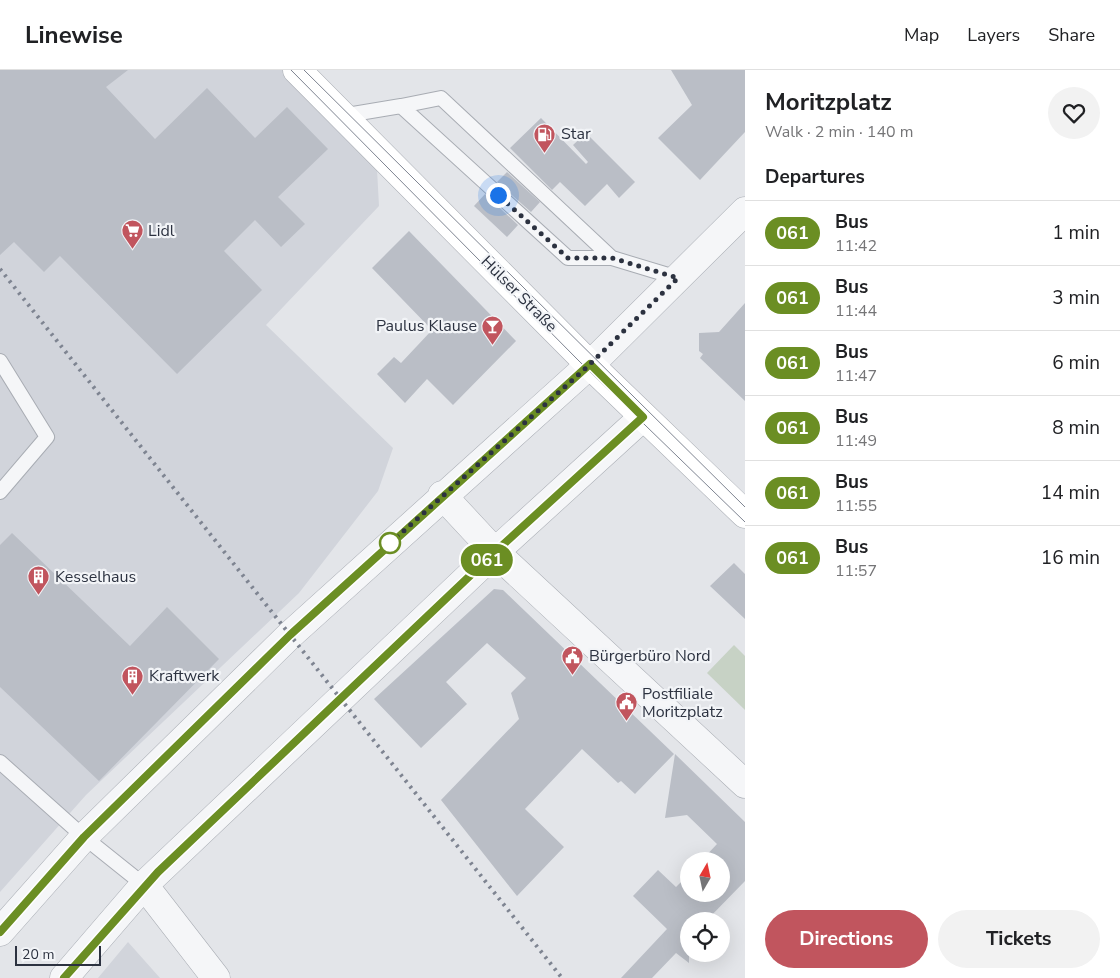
<!DOCTYPE html>
<html lang="en">
<head>
<meta charset="utf-8">
<style>
	body { margin:0; font-family:"Nunito Sans",sans-serif; background:#f2f2f2; color:#202124; height:100vh; display:flex; flex-direction:column; font-size:19px; white-space:nowrap }
	* { box-sizing:border-box; margin:0 }
	p { font-size:16px; color:#757577 }
	.icon { flex:none; width:28px; height:28px; fill:none; stroke:currentColor; stroke-width:2; stroke-linecap:round; stroke-linejoin:round }
	.map { position:relative; flex:1; overflow:hidden }
	.details { display:flex; flex-direction:column; background:#fff; width:375px }
	.details>* { flex:none }
	.badge { padding:0 10px; border-radius:16px; font-size:18px; line-height:32px }
	.needle { width:32px; rotate:9deg }
	.controls { position:absolute; left:680px; top:782px; display:grid; gap:10px }
	.controls a { display:grid; place-items:center; width:50px; height:50px; border-radius:50%; background:#fff; box-shadow:0 5px 20px #0002; font-size:25px }
	.scale { position:absolute; left:15px; bottom:12px; width:86px; box-sizing:border-box; padding-left:5px; border:2px solid #2c3240; border-top:0; font-size:14px; line-height:18px; white-space:nowrap; color:#2c3240; -webkit-text-stroke:4px #f2f4f7; paint-order:stroke }
	.you { position:absolute; width:25px; height:25px; margin:-12px; border:4px solid #fff; border-radius:50%; background:#1a73e8; box-shadow:0 0 0 8px #1a73e833 }
	.map>.badge { position:absolute; translate:-50% -50%; box-shadow:0 0 0 2px #fff }
	h2 { padding:0 20px; font-size:19px; line-height:45px }
	.round { display:grid; place-items:center; flex:none; width:52px; height:52px; border-radius:26px; background:#f2f2f2 }
	.head { display:flex; align-items:center; justify-content:space-between; height:85px; padding:0 20px }
	h1 { font-size:24px; font-weight:700; line-height:38px }
	.action { display:flex; gap:10px; margin-top:auto; padding:10px 20px }
	.action a { flex:1; height:58px; border-radius:30px; background:#c1555e; color:#fff; font-size:20px; font-weight:700; line-height:58px; text-align:center }
	.action a+a { background:#f2f2f2; color:#202124 }
	ul { padding:0; list-style:none }
	li { display:flex; align-items:center; gap:15px; height:65px; padding:0 20px; border-top:1px solid #e0e0e0 }
	li div { flex:1 }
	li b { display:block; font-size:19px }
	li em { font-style:normal }
	li .badge { min-width:55px; font-weight:700; text-align:center }
	header { display:flex; align-items:center; gap:30px; box-sizing:border-box; height:70px; padding:0 25px; background:#fff; border-bottom:1px solid #e0e0e0 }
	header strong { font-size:24px }
	nav { display:flex; gap:28px; margin-inline-start:auto; font-size:18px }
	main { display:flex; flex:1; min-height:0 }
	.map>svg:first-child { display:block }
	.built { fill:#d1d4db }
	.green { fill:#c7d2c5 }
	.building { fill:#babec6 }
	.lines { fill:none; stroke-linecap:round; stroke-linejoin:round }
	.lane-casing { stroke:#a8acb3; stroke-width:16 }
	.street-casing { stroke:#a8acb3; stroke-width:29 }
	.secondary-casing { stroke:#a8acb3; stroke-width:29 }
	.lane { stroke:#f5f6f8; stroke-width:14 }
	.street { stroke:#f5f6f8; stroke-width:28 }
	.secondary { stroke:#fff; stroke-width:28 }
	.tram { stroke:#7e8491; stroke-width:1 }
	.rail { stroke:#7e8491; stroke-width:4; stroke-dasharray:2.5 5; stroke-linecap:butt }
	.line-casing { stroke:#fff; stroke-width:11 }
	.line { stroke:#6b8e23; stroke-width:8 }
	.walk { stroke:#2c3240; stroke-width:5; stroke-dasharray:0 9 }
	.stop-dot { fill:#fff; stroke:#6b8e23; stroke-width:2.5 }
	.labels { text-anchor:middle; dominant-baseline:central; stroke-width:4.5; stroke-linejoin:round; paint-order:stroke }
	.poi-label { font-size:16px; fill:#2c3240; stroke:#f2f4f7; text-anchor:start }
	.street-label { font-size:16px; fill:#2c3240; stroke:#f2f4f7 }
</style>
</head>
<body>
<header>
<strong>Linewise</strong>
<nav><a>Map</a><a>Layers</a><a>Share</a></nav>
</header>
<main>
<div class="map">
<svg width="745" height="908" viewBox="0 0 745 908">
	<rect width="100%" height="100%" fill="#e3e5e9"/>
	<!-- built -->
	<path class="built" d="M0,0H293L376,81L379,136L266,255L393,378L378,421L299,523L86,725L0,822Z
		M128,872L160,908H98Z"/>
	<!-- green -->
	<path class="green" d="M734,575L745,586V640L707,603Z"/>
	<!-- building -->
	<path class="building" d="M0,0H128L106,17L155,69L207,18L255,68L287,37L328,79L278,127L305,154L281,177L255,150L224,181L262,220L177,304L60,186L44,202L14,172L0,185Z
		M671,0H745V62L700,110L658,68L692,35Z
		M541,48L586,94L588,92L573,75L586,63L635,112L619,128L607,114L585,136L560,112L552,120L510,78Z
		M507,102L540,132L531,142L497,112Z
		M485,124L518,155L507,167L474,136Z
		M409,161L516,271L453,335L427,309L405,333L377,304L394,287L401,293L432,260L372,198Z
		M745,233V331L700,288L703,284L699,281V263L719,262Z
		M12,463L130,576L167,537L219,589L99,711L0,617V475Z
		M734,493L745,504V549L710,516Z
		M494,519L503,520L674,684L635,724L621,711L618,713L582,679L525,739L564,777L517,826L441,730L519,649L511,623L526,608L487,573L446,612L467,634L421,678L374,629Z
		M675,684L745,752V811L706,851H689V893L676,883L652,908H621L667,859L633,826L658,800L676,817L689,804V824H721V791H701L717,774L687,745L665,748Z"/>
	<g class="lines">
		<defs>
			<path id="lane" d="M341,46L401,36
				M612,188H568L401,36L441,28L612,188L678,208
				M0,291L47,367L0,422
				M0,692L84,767L144,815"/>
			<path id="street" d="M442,425L495,482L745,714
				M144,815L216,908
				M0,862L84,767L290,565L595,290L745,141
				M64,908L144,815L495,482L643,347"/>
			<path id="secondary" d="M297,0L590,295L745,444"/>
		</defs>
		<!-- lane casing -->
		<use href="#lane" class="lane-casing"/>
		<!-- street casing -->
		<use href="#street" class="street-casing"/>
		<!-- secondary casing -->
		<use href="#secondary" class="secondary-casing"/>
		<!-- lane -->
		<use href="#lane" class="lane"/>
		<!-- street -->
		<use href="#street" class="street"/>
		<!-- secondary -->
		<use href="#secondary" class="secondary"/>
		<!-- tram -->
		<path class="tram" d="M291,0L579,291L745,452
			M304,0L745,437"/>
		<!-- rail -->
		<path class="rail" d="M0,199L562,908"/>
	</g>
	<g class="lines">
		<defs>
			<path id="line" d="M0,862L84,767L290,565L590,294L643,347L495,482L158,802L64,908"/>
		</defs>
		<!-- line casing -->
		<use href="#line" class="line-casing"/>
		<!-- line -->
		<use href="#line" class="line"/>
		<!-- walk -->
		<path class="walk" d="M390,473L387,476L586,298L678,208L612,188H568L498,125"/>
	</g>
	<!-- icons -->
	<defs>
		<symbol id="fuel-pin" viewBox="-11 -11 22 30"><path d="M0 17L-7.5 6A9.5 9.5 0 1 1 7.5 6Z" fill="#c1555e" stroke="#f2f4f7"/><path d="M-5.5-6h7V0h2V4h1.3V-2.5L3-4.5l.8-.8L6-3V5H2.5V1h-1V6h-7ZM-4.2-4.7v3.2H.2V-4.7Z" fill="#fff"/></symbol>
		<symbol id="supermarket-pin" viewBox="-11 -11 22 30"><path d="M0 17L-7.5 6A9.5 9.5 0 1 1 7.5 6Z" fill="#c1555e" stroke="#f2f4f7"/><path d="M-6-5.5h2.5l.6 2H6L4.5 2H-2.5L-4.4-4H-6ZM-1.5 3.2a1.3 1.3 0 1 0 .1 0ZM3 3.2a1.3 1.3 0 1 0 .1 0Z" fill="#fff"/></symbol>
		<symbol id="bar-pin" viewBox="-11 -11 22 30"><path d="M0 17L-7.5 6A9.5 9.5 0 1 1 7.5 6Z" fill="#c1555e" stroke="#f2f4f7"/><path d="M-6-5H6L.8 .8V4.5H3.5V6h-7V4.5H-.8V.8Z" fill="#fff"/></symbol>
		<symbol id="building-pin" viewBox="-11 -11 22 30"><path d="M0 17L-7.5 6A9.5 9.5 0 1 1 7.5 6Z" fill="#c1555e" stroke="#f2f4f7"/><path d="M-4-6H4V6H1V3H-1V6H-4ZM-2.5-4.3h1.7v1.8h-1.7ZM.8-4.3h1.7v1.8H.8ZM-2.5-1h1.7V.8h-1.7ZM.8-1h1.7V.8H.8Z" fill="#fff"/></symbol>
		<symbol id="civic-pin" viewBox="-11 -11 22 30"><path d="M0 17L-7.5 6A9.5 9.5 0 1 1 7.5 6Z" fill="#c1555e" stroke="#f2f4f7"/><path d="M-.6-6.5H3V-4.5H.6V-3L4-1V1h2V6H-6V1h2V-1L-.6-3ZM-1.2 2.5V6h2.4V2.5Z" fill="#fff"/></symbol>
	</defs>
	<g fill-rule="evenodd">
		<use href="#fuel-pin" x="532" y="52" width="25" height="34"/>
		<use href="#supermarket-pin" x="120" y="148" width="25" height="34"/>
		<use href="#bar-pin" x="480" y="244" width="25" height="34"/>
		<use href="#building-pin" x="26" y="494" width="25" height="34"/>
		<use href="#civic-pin" x="560" y="574" width="25" height="34"/>
		<use href="#building-pin" x="120" y="594" width="25" height="34"/>
		<use href="#civic-pin" x="614" y="620" width="25" height="34"/>
	</g>
	<!-- markers -->
	<circle class="stop-dot" cx="390" cy="473" r="10"/>
	<g class="labels">
		<!-- poi labels -->
		<g class="poi-label">
			<text x="561" y="64">Star</text>
			<text x="148" y="161">Lidl</text>
			<text x="477" y="256" text-anchor="end">Paulus Klause</text>
			<text x="55" y="507">Kesselhaus</text>
			<text x="589" y="586">Bürgerbüro Nord</text>
			<text x="149" y="606">Kraftwerk</text>
			<text x="642" y="624">Postfiliale<tspan x="642" dy="18">Moritzplatz</tspan></text>
		</g>
		<!-- street labels -->
		<g class="street-label">
			<text transform="translate(519 224) rotate(45)">Hülser Straße</text>
		</g>
	</g>
</svg>
<div class="controls">
<a><svg class="needle" viewBox="-14 -14 28 28"><path d="M0-13l5 13h-10z" fill="#e53935"/><path d="M0 13l5-13h-10z" fill="#757577"/></svg></a>
<a><svg class="icon" aria-label="locate" viewBox="0 0 24 24"><circle cx="12" cy="12" r="6"/><path d="M12 2v4M12 18v4M2 12h4M18 12h4"/></svg></a>
</div>
<div class="scale">20 m</div>
<div class="you" style="left:498px;top:125px"></div>
<b class="badge" style="left:487px;top:490px;background:#6b8e23;color:#fff">061</b>
</div>
<section class="details">
<div class="head"><div><h1>Moritzplatz</h1><p>Walk · 2 min · 140 m</p></div><a class="round"><svg class="icon" aria-label="heart" viewBox="0 0 24 24"><path d="M12 20l-8-8c-3-5 5-10 8-4 3-6 11-1 8 4z"/></svg></a></div>
<h2>Departures</h2>
<ul>
<li><span class="badge" style="background:#6b8e23;color:#fff">061</span><div><b>Bus</b><p>11:42</p></div><em>1 min</em></li>
<li><span class="badge" style="background:#6b8e23;color:#fff">061</span><div><b>Bus</b><p>11:44</p></div><em>3 min</em></li>
<li><span class="badge" style="background:#6b8e23;color:#fff">061</span><div><b>Bus</b><p>11:47</p></div><em>6 min</em></li>
<li><span class="badge" style="background:#6b8e23;color:#fff">061</span><div><b>Bus</b><p>11:49</p></div><em>8 min</em></li>
<li><span class="badge" style="background:#6b8e23;color:#fff">061</span><div><b>Bus</b><p>11:55</p></div><em>14 min</em></li>
<li><span class="badge" style="background:#6b8e23;color:#fff">061</span><div><b>Bus</b><p>11:57</p></div><em>16 min</em></li>
</ul>
<div class="action"><a>Directions</a><a>Tickets</a></div>
</section>
</main>
</body>
</html>
